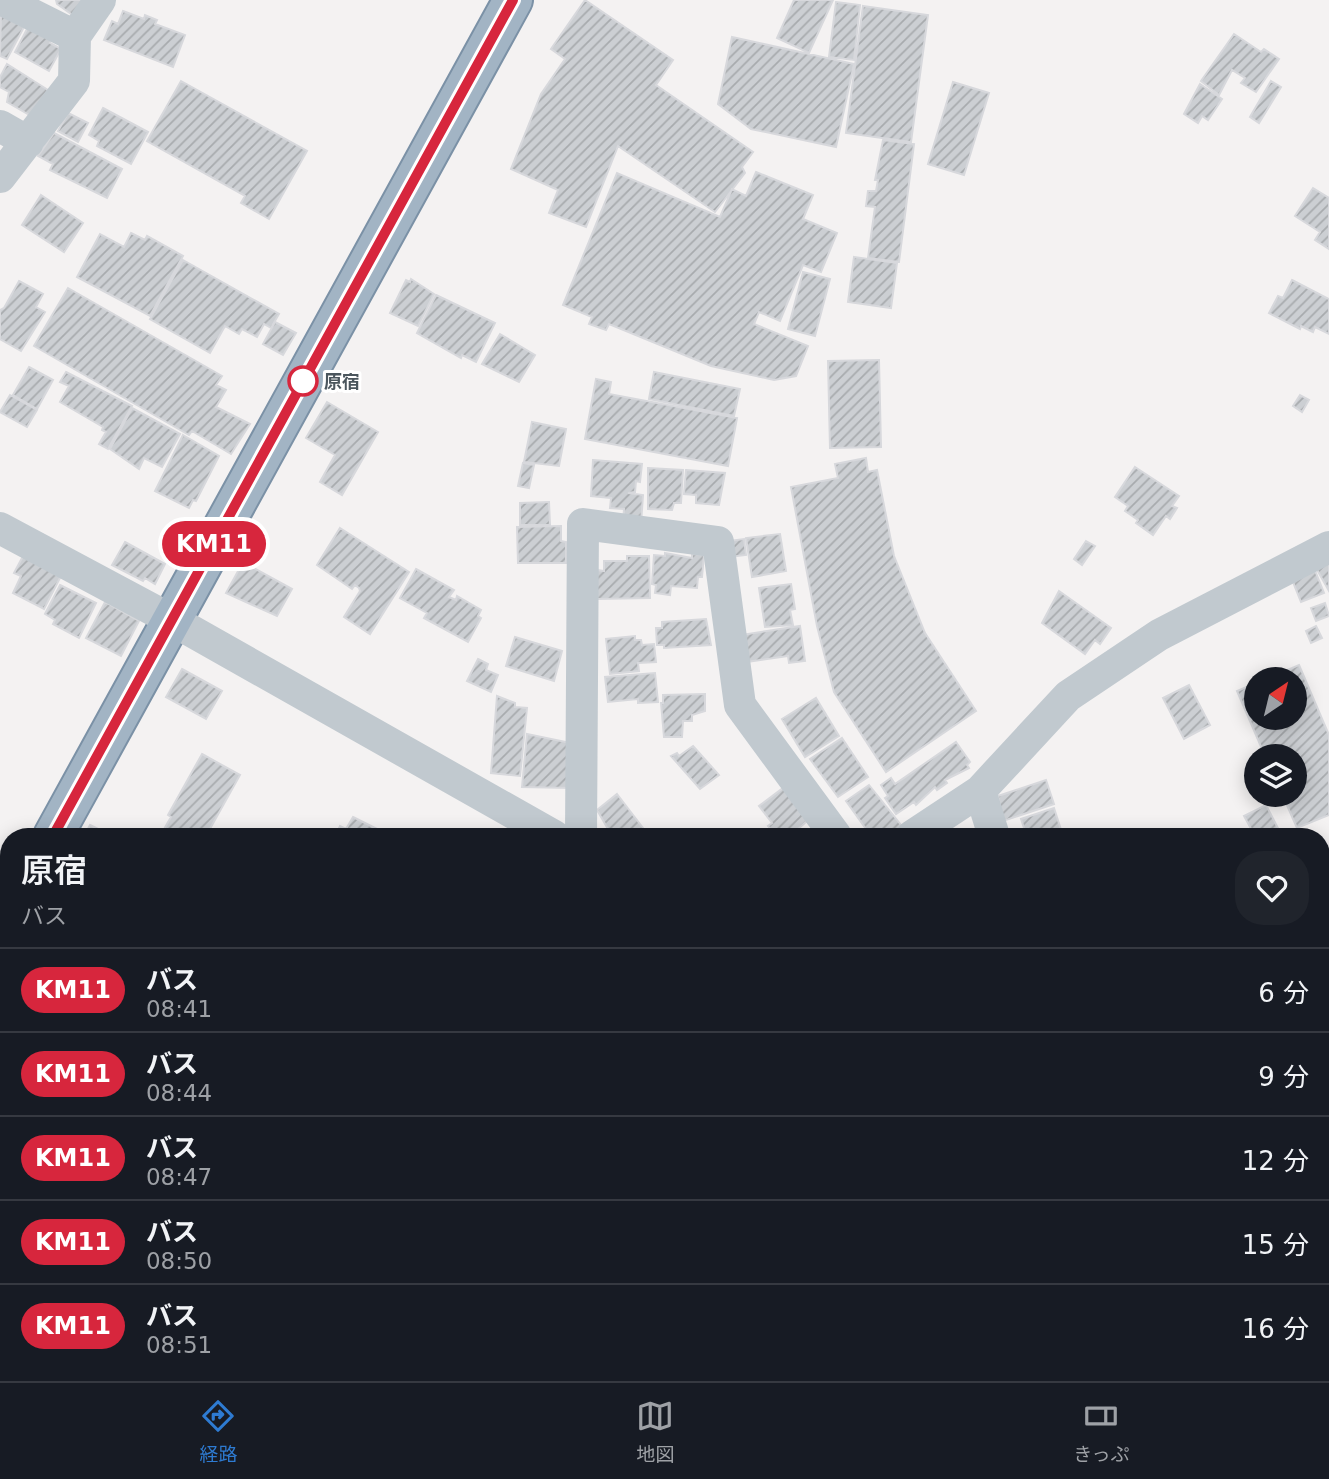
<!DOCTYPE html>
<html lang="ja">
<head>
<meta charset="utf-8">
<style>
	body { margin:0; font-family:"DejaVu Sans","Noto Sans JP",sans-serif; background:#20242c; color:#f1f3f6; height:100vh; display:flex; flex-direction:column; font-size:26px; white-space:nowrap }
	* { box-sizing:border-box; margin:0 }
	p { font-size:23px; color:#9ea1a6 }
	.icon { flex:none; width:38px; height:38px; fill:none; stroke:currentColor; stroke-width:2; stroke-linecap:round; stroke-linejoin:round }
	.map { position:relative; flex:1; overflow:hidden }
	.details { position:absolute; left:0px; top:828px; width:1330px; height:555px; display:flex; flex-direction:column; background:#171b24; border-radius:28px 28px 0 0; box-shadow:0 4px 18px #0003 }
	.details>* { flex:none }
	.badge { padding:0 14px; border-radius:23px; font-size:24px; line-height:46px }
	.needle { width:46px; rotate:35deg }
	.buttons { position:absolute; left:1244px; top:667px; display:grid; gap:14px }
	.buttons a { display:grid; place-items:center; width:63px; height:63px; border-radius:50%; background:#171b24; box-shadow:0 4px 18px #0003; font-size:35px }
	.map>.badge { position:absolute; translate:-50% -50%; box-shadow:0 0 0 4px #fff }
	.round { display:grid; place-items:center; flex:none; width:74px; height:74px; border-radius:28px; background:#20242c }
	.head { display:flex; align-items:center; justify-content:space-between; height:119px; padding:0 21px }
	h1 { font-size:33px; font-weight:600; line-height:52px }
	ul { padding:0; list-style:none }
	li { display:flex; align-items:center; gap:21px; height:84px; padding:0 21px; border-top:2px solid #363941 }
	li div { flex:1 }
	li b { display:block; font-size:26px }
	li em { font-style:normal }
	li .badge { min-width:77px; font-weight:700; text-align:center }
	.menu { display:flex; justify-content:space-around; align-items:center; height:98px; border-top:2px solid #363941; background:#171b24; font-size:19px; color:#9ea1a6 }
	.menu a { display:grid; justify-items:center; gap:4px }
	.menu .on { color:#2e7bd2 }
	.map>svg:first-child { display:block }
	.building { fill:url(#building-hatch); stroke:#d7d8dc; stroke-width:2 }
	.lines { fill:none; stroke-linecap:round; stroke-linejoin:round }
	.trunk-casing { stroke:#7b91a6; stroke-width:42 }
	.minor { stroke:#c1c9cf; stroke-width:32 }
	.trunk { stroke:#a2b4c4; stroke-width:38 }
	.line-casing { stroke:#fff; stroke-width:16 }
	.line { stroke:#d7263d; stroke-width:10 }
	.stop-dot { fill:#fff; stroke:#d7263d; stroke-width:3.5 }
	.labels { text-anchor:middle; dominant-baseline:central; stroke-width:6; stroke-linejoin:round; paint-order:stroke }
	.stop-label { font-size:18px; font-weight:bold; fill:#4b565d; stroke:#fff; text-anchor:start }
</style>
</head>
<body>
<div class="map">
<svg width="1329" height="1381" viewBox="0 0 1329 1381">
	<defs>
		<pattern id="building-hatch" width="6" height="6" patternUnits="userSpaceOnUse" patternTransform="scale(1.75)"><rect width="6" height="6" fill="#cccfd3"/><path d="M-1 1l2-2M0 6l6-6M5 7l2-2" fill="none" stroke="#a8abae"/></pattern>
	</defs>
	<rect width="100%" height="100%" fill="#f4f2f2"/>
	<!-- building -->
	<path class="building" d="M56,0H84L74,16L57,4Z
		M585,0L673,60L656,85L753,152L742,167L745,173L715,212L618,146L586,227L549,213L558,190L511,169L541,94L565,59L551,49Z
		M794,0H833L809,53L777,38Z
		M836,2L860,5L854,60L829,57Z
		M863,6L928,15L911,142L846,133Z
		M123,11L144,19L145,15L157,20L155,24L185,35L173,67L104,40L112,21L118,24Z
		M1,15L24,27L7,59L0,56Z
		M28,27L52,40L50,43L61,49L49,71L15,52Z
		M1234,34L1261,52L1264,49L1279,59L1256,92L1241,83L1245,78L1232,70L1219,95L1201,81Z
		M732,37L854,64L836,147L751,129L718,104Z
		M7,64L48,90L31,116L7,102L9,92L0,87V77Z
		M181,81L307,151L269,219L241,203L245,196L147,141Z
		M1271,81L1281,87L1259,123L1250,117Z
		M953,82L989,93L964,175L928,164Z
		M1200,84L1222,99L1208,120L1202,116L1198,123L1184,114Z
		M103,108L148,132L131,164L97,146L99,141L89,135Z
		M68,113L88,123L78,142L58,131Z
		M54,133L122,169L107,198L50,170L53,164L38,156Z
		M883,140L914,144L899,262L868,258L875,207L866,206L868,191H876L878,180H875Z
		M756,172L813,195L803,219L837,233L821,272L803,265L780,321L759,312L754,324L808,346L796,376L774,380L711,366L609,324L606,330L589,324L592,317L563,305L617,173L720,217L732,189L746,196Z
		M1313,188L1329,198V249L1315,240L1320,232L1295,216Z
		M41,195L83,223L64,252L22,225Z
		M131,233L145,240L147,236L183,256L150,316L77,277L100,234L124,247Z
		M854,257L897,263L891,308L848,302Z
		M183,260L279,314L271,328L264,324L257,337L242,329L239,334L225,326L210,353L150,319Z
		M803,272L830,279L815,336L788,329Z
		M411,279L434,294L418,326L390,313L406,280L410,282Z
		M1292,280L1329,299V334L1315,327L1313,332L1301,326L1300,329L1269,313L1278,296L1283,298Z
		M19,281L43,294L36,307L45,312L21,351L0,339V310L4,308Z
		M68,288L222,376L216,385L226,390L216,407L250,424L231,454L192,431L189,435L34,346Z
		M436,295L495,323L476,362L462,355L461,358L417,333Z
		M275,322L296,333L283,355L263,344Z
		M500,334L535,355L519,382L482,364Z
		M879,360L881,447L830,448L828,361Z
		M29,367L53,380L37,409L13,395Z
		M66,372L132,406L108,449L99,444L106,432L102,430L103,427L60,402L69,386L60,382Z
		M654,372L740,389L734,416L649,399Z
		M596,379L611,382L609,394L737,418L728,466L585,439Z
		M10,395L37,410L27,427L0,412Z
		M1300,395L1309,400L1302,412L1293,406Z
		M327,402L378,432L342,495L320,482L335,455L306,438Z
		M132,408L180,434L162,467L144,458L139,469L110,449Z
		M532,422L566,429L559,466L524,462Z
		M183,435L219,456L196,501L193,500L189,508L155,491Z
		M866,458L868,472L877,470L894,556L925,633L976,711L886,772L834,692L817,626L791,487L838,478L835,464Z
		M593,460L642,464L640,482L636,481L635,492L628,493L643,495L641,524L623,523L624,509L610,508L611,498L591,496Z
		M523,463L534,465L529,488L518,486Z
		M1135,467L1179,496L1172,506L1177,508L1170,519L1166,516L1153,535L1136,523L1138,520L1125,511L1128,506L1115,497Z
		M648,468L683,470L681,503H674L672,510L648,509Z
		M686,470L725,473L719,505L696,503V495L684,494Z
		M549,502L550,525H520V503Z
		M561,526V541L566,542V563H518L517,527Z
		M340,528L409,572L370,634L344,617L360,591L359,588L355,585L352,589L317,565Z
		M780,534L786,571L752,577L746,538Z
		M744,539L746,555L730,557L728,541Z
		M1086,541L1095,546L1082,565L1074,559Z
		M125,542L165,564L155,584L145,578L143,581L112,565Z
		M665,553L692,558V554L704,555L702,577H698L697,588L671,586L670,595L655,593L656,585L652,584L654,555L665,556Z
		M23,556L61,576L44,609L13,593L21,576L14,573Z
		M627,556H649L650,598L597,599V570L604,571V561H627Z
		M243,562L292,589L277,616L226,593Z
		M1329,562V591L1316,568Z
		M1314,568L1324,593L1301,602L1291,577Z
		M416,569L454,590L449,597L456,600L457,596L481,610L478,616L481,618L468,642L424,618L427,613L400,598Z
		M791,584L795,609L790,610L793,625L765,627L759,588Z
		M60,585L96,603L79,638L53,624L55,620L45,614Z
		M1059,591L1111,628L1100,644L1095,640L1085,654L1042,623Z
		M105,602L139,621L121,656L86,638Z
		M1325,603L1329,616L1316,621L1311,608Z
		M706,619L711,645L664,648V645H657L656,628H662V622Z
		M800,626L805,661L789,663L788,656L746,662L741,635Z
		M1316,626L1322,638L1311,643L1306,631Z
		M635,636V640H641L642,645L654,644L656,662L638,663L639,671L610,674L606,639Z
		M515,637L562,651L554,681L506,666Z
		M478,659L488,664L486,670L498,675L491,692L467,681Z
		M1299,665L1329,735V815L1297,828L1282,794H1295V756H1265L1237,691L1256,683V718H1295V679H1266Z
		M182,669L222,691L206,719L166,697Z
		M655,673L658,702L638,703V699L608,702L605,677Z
		M1189,685L1210,725L1184,739L1163,698Z
		M705,694V711L692,715V721H683L682,737H664L661,703H663V695Z
		M497,696L515,703V707L527,708L520,776L491,773Z
		M816,698L839,736L805,757L782,719Z
		M527,734L571,743V788L522,787Z
		M842,738L868,777L838,797L810,759Z
		M956,742L970,762L967,765L969,768L945,780L947,783L937,790L935,787L916,805L914,802L896,814L885,798L888,796L881,785L891,778L895,784Z
		M693,746L719,775L700,789L671,756L677,753L679,756Z
		M202,754L240,775L206,836H160L171,817L168,815Z
		M1046,780L1054,804L1003,821L998,796Z
		M869,785L905,830L895,836H871L846,801Z
		M783,788L807,821L790,836H776L768,826L772,823L759,806Z
		M617,794L643,828L632,836H612L597,810Z
		M1266,805L1282,836H1255L1244,816Z
		M1054,808L1063,836L1026,834L1021,819Z
		M353,817L391,836H335L340,826L346,829Z
		M90,825L112,836H84Z
		M1329,874V932L1321,909V877Z
		M1329,962V989L1321,992V964Z
		M1329,1005V1033L1321,1007Z
		M5,1010L9,1014V1075L1,1067L8,1062L0,1054V1015Z
		M1321,1131L1329,1136L1326,1160L1321,1159Z
		M1329,1356V1381H1307L1306,1374H1321V1357Z"/>
	<g class="lines">
		<defs>
			<path id="trunk" d="M53,836L513,0
				M0,933L9,917"/>
		</defs>
		<!-- trunk casing -->
		<use href="#trunk" class="trunk-casing"/>
		<!-- minor -->
		<path class="minor" d="M3,0L75,36
			M0,126L28,142
			M0,177L74,81L75,36L100,0
			M0,528L172,620L554,836
			M980,791L994,836
			M581,836L583,524L718,542L740,705L836,836
			M912,836L980,791L1068,696L1159,635L1329,547
			M1321,945L1329,942
			M1321,1074L1329,1071
			M1321,1240L1329,1216
			M1321,1285L1329,1283
			M436,1381L440,1374
			M1257,1381L1259,1374"/>
		<!-- trunk -->
		<use href="#trunk" class="trunk"/>
	</g>
	<g class="lines">
		<defs>
			<path id="line" d="M53,836L513,0"/>
		</defs>
		<!-- line casing -->
		<use href="#line" class="line-casing"/>
		<!-- line -->
		<use href="#line" class="line"/>
	</g>
	<!-- markers -->
	<circle class="stop-dot" cx="303" cy="381" r="14"/>
	<g class="labels">
		<!-- stop labels -->
		<g class="stop-label">
			<text x="324" y="381">原宿</text>
		</g>
	</g>
</svg>
<div class="buttons">
<a><svg class="needle" viewBox="-14 -14 28 28"><path d="M0-13l5 13h-10z" fill="#e53935"/><path d="M0 13l5-13h-10z" fill="#9ea1a6"/></svg></a>
<a><svg class="icon" aria-label="layers" viewBox="0 0 24 24"><path d="M12 4l9 5-9 5-9-5zM3 14l9 5 9-5"/></svg></a>
</div>
<b class="badge" style="left:214px;top:544px;background:#d7263d;color:#fff">KM11</b>
<section class="details">
<div class="head"><div><h1>原宿</h1><p>バス</p></div><a class="round"><svg class="icon" aria-label="heart" viewBox="0 0 24 24"><path d="M12 20l-8-8c-3-5 5-10 8-4 3-6 11-1 8 4z"/></svg></a></div>
<ul>
<li><span class="badge" style="background:#d7263d;color:#fff">KM11</span><div><b>バス</b><p>08:41</p></div><em>6 分</em></li>
<li><span class="badge" style="background:#d7263d;color:#fff">KM11</span><div><b>バス</b><p>08:44</p></div><em>9 分</em></li>
<li><span class="badge" style="background:#d7263d;color:#fff">KM11</span><div><b>バス</b><p>08:47</p></div><em>12 分</em></li>
<li><span class="badge" style="background:#d7263d;color:#fff">KM11</span><div><b>バス</b><p>08:50</p></div><em>15 分</em></li>
<li><span class="badge" style="background:#d7263d;color:#fff">KM11</span><div><b>バス</b><p>08:51</p></div><em>16 分</em></li>
</ul>
</section>
</div>
<nav class="menu">
<a class="on"><svg class="icon" aria-label="directions" viewBox="0 0 24 24"><path d="M12 3l9 9-9 9-9-9zM9 14v-3h6M13 9l2 2-2 2"/></svg>経路</a>
<a><svg class="icon" aria-label="map" viewBox="0 0 24 24"><path d="M3 6l6-2 6 2 6-2v14l-6 2-6-2-6 2zM9 4v14M15 6v14"/></svg>地図</a>
<a><svg class="icon" aria-label="tickets" viewBox="0 0 24 24"><path d="M3 7h18v10H3zM15 7v10"/></svg>きっぷ</a>
</nav>
</body>
</html>
